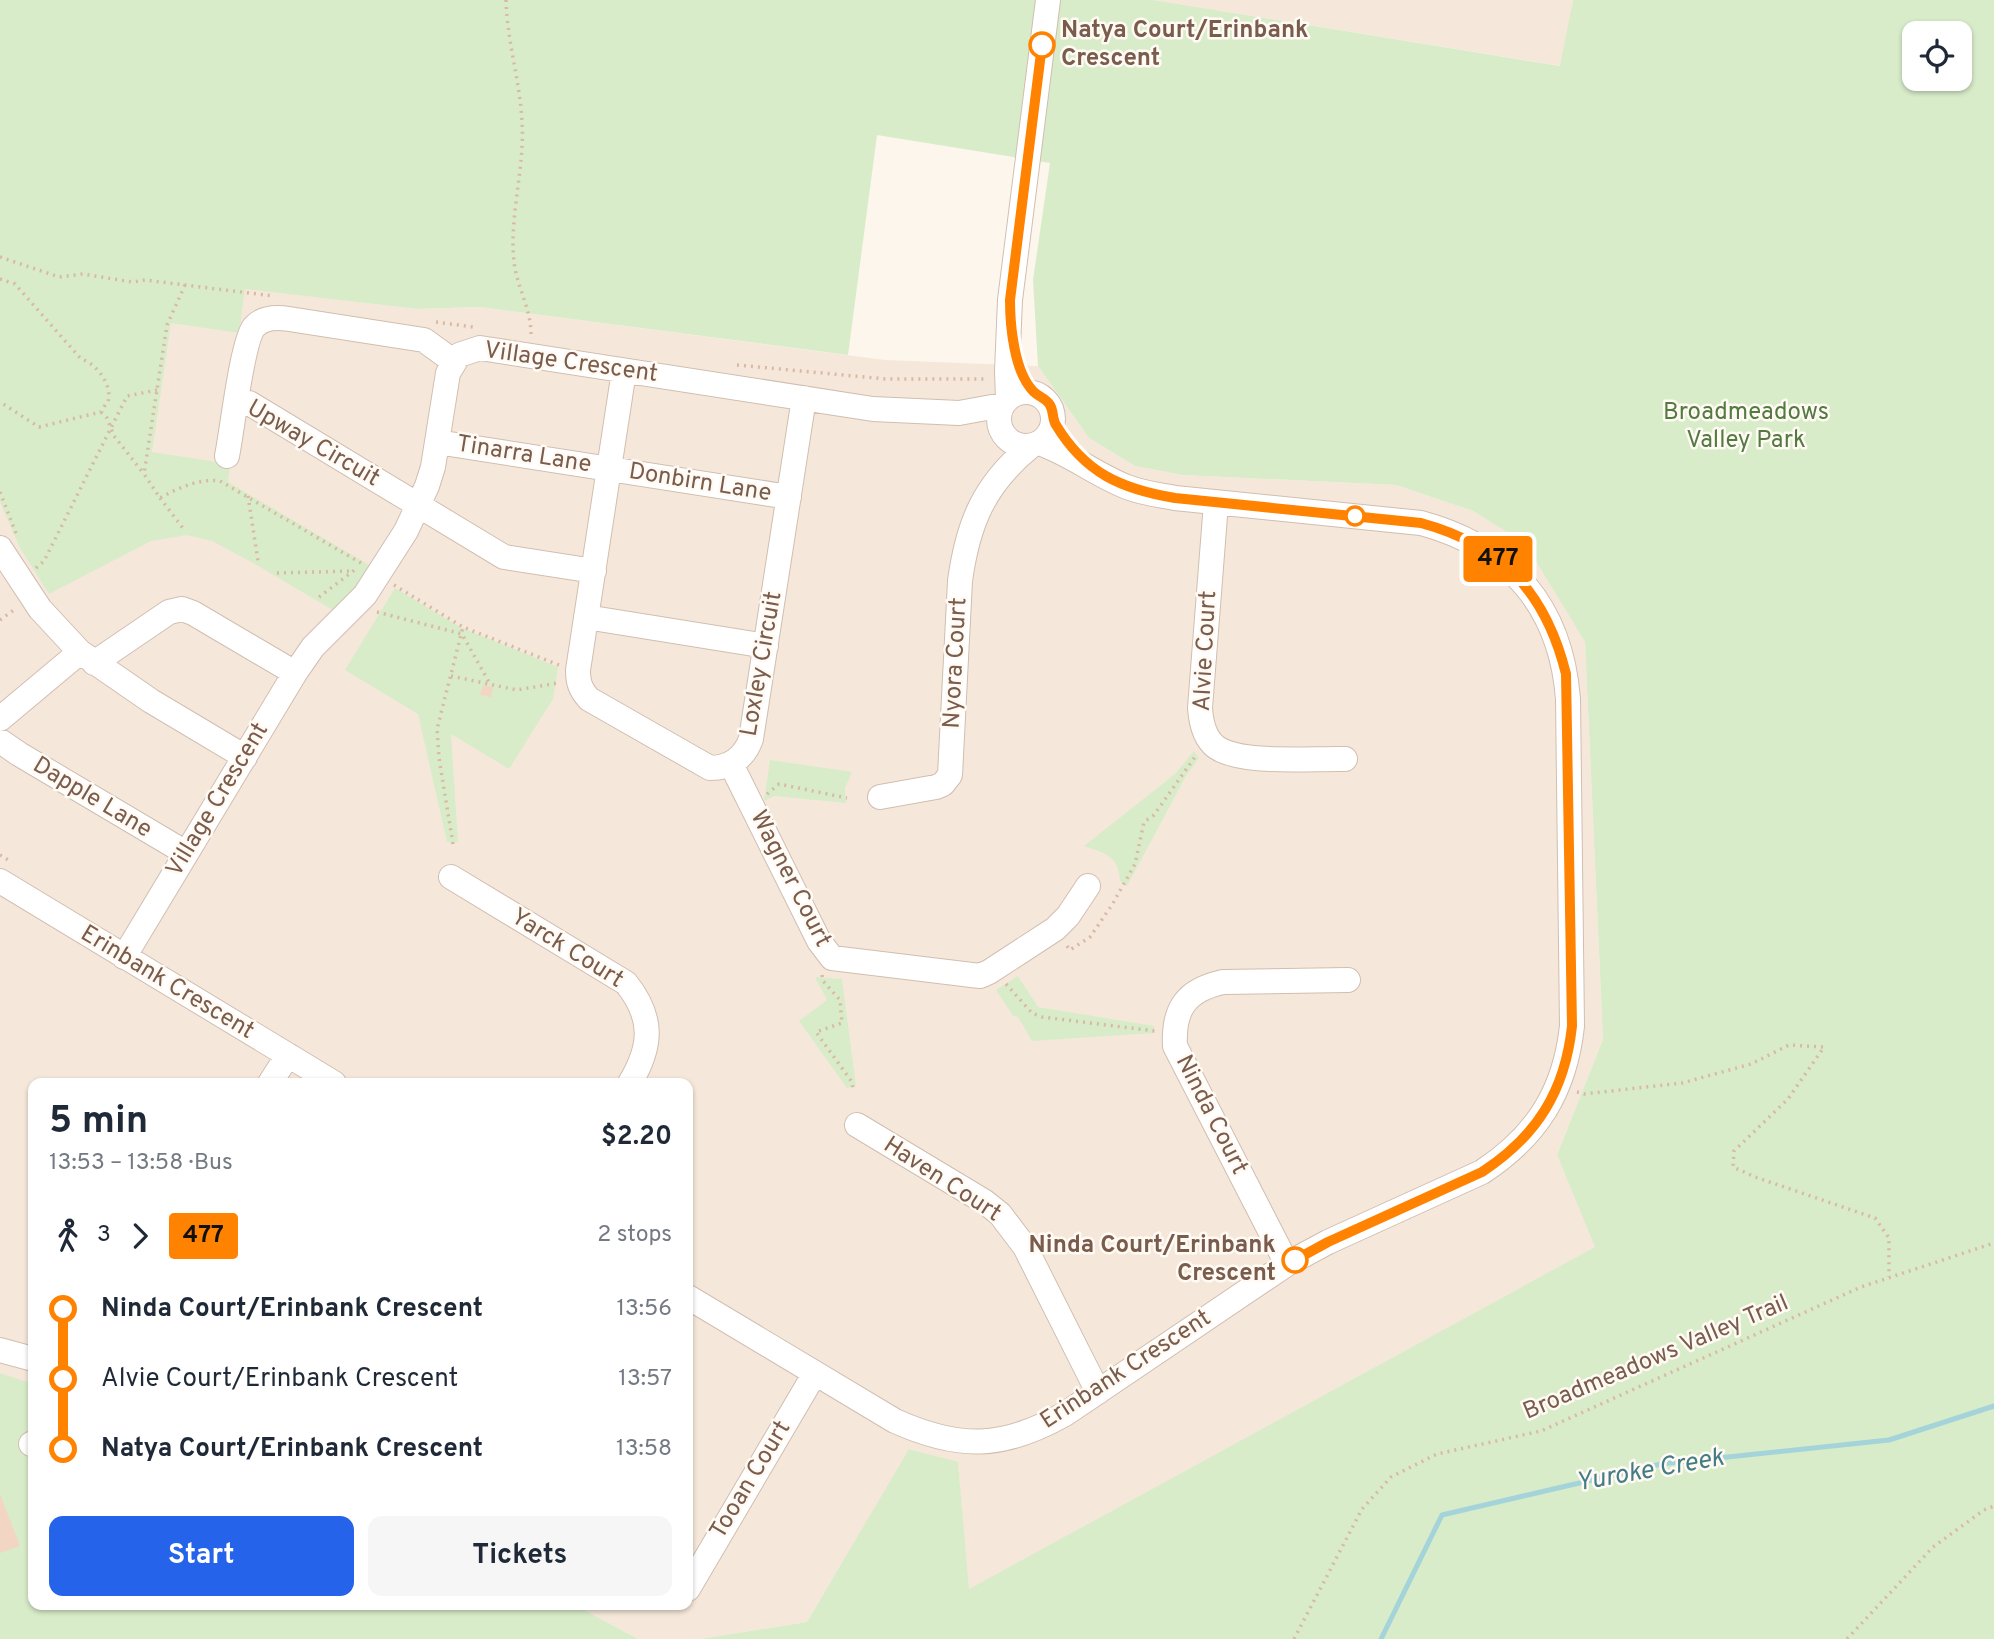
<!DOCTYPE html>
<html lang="en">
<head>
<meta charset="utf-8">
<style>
	body { margin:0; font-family:Overpass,sans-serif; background:#f6f6f7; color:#1f2937; height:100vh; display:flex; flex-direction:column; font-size:26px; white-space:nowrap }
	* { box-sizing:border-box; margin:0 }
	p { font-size:23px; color:#747a83 }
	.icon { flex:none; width:38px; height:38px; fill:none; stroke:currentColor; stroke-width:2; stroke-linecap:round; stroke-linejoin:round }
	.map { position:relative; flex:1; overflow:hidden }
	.drawer { position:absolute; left:28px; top:1078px; width:665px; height:532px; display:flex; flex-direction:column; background:#fff; border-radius:14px; box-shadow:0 2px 5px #0004 }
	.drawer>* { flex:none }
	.badge { padding:0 14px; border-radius:5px; font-size:24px; line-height:46px }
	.buttons { position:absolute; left:1902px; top:21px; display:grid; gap:14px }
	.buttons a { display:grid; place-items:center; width:70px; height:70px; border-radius:14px; background:#fff; box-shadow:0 2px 5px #0004; font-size:35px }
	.map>.badge { position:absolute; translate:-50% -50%; box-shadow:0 0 0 4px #fff }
	.legs { display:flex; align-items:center; gap:10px; height:77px; padding:0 21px; font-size:23px }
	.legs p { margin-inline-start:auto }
	.headline { display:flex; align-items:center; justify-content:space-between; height:119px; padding:0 21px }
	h1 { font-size:38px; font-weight:700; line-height:52px }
	.button { display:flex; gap:14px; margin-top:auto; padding:14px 21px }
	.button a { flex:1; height:80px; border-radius:14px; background:#2563eb; color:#fff; font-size:28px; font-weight:700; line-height:80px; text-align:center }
	.button a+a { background:#f6f6f7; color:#1f2937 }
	ul { padding:0 21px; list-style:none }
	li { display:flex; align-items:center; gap:24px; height:70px; font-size:26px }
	li i { display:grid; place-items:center; width:10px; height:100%; margin:0 9px; background:currentColor }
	li i::after { content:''; width:18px; height:18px; margin:-9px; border:5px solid; border-radius:50%; background:#fff }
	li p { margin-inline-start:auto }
	li:first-child i { background:linear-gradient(#0000 50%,currentColor 0) }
	li:last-child i { background:linear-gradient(currentColor 50%,#0000 0) }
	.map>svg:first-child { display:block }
	.residential { fill:#f5e8da }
	.green { fill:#d8ecc9; fill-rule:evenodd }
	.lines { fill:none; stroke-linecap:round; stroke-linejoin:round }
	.stream { stroke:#a5d3da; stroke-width:5 }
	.building { fill:#f3d5c3 }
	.minor-casing { stroke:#d1beb0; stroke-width:26 }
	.path { stroke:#d9b8a5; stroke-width:3.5; stroke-dasharray:2 5; stroke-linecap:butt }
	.minor { stroke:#fff; stroke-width:24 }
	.line-1-casing { stroke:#fff; stroke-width:16 }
	.line-1 { stroke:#ff8200; stroke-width:10 }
	.stop-1-dot { fill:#fff; stroke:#ff8200; stroke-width:3.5 }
	.labels { text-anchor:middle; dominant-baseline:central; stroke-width:5; stroke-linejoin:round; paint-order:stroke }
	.stop-label { font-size:24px; font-weight:bold; fill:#7a5c4d; stroke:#fffaf3; text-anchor:start }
	.street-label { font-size:24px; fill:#7a5c4d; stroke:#fffaf3 }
	.park-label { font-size:24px; fill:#537a41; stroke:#fffaf3 }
	.water-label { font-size:26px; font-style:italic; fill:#437c86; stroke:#fffaf3 }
</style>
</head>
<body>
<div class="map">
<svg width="1994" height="1639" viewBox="0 0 1994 1639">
	<rect width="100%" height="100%" fill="#fdf6ec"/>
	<!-- residential -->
	<path class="residential" d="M1154,0H1573L1561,66Z
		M0,263L84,269L417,309L480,307L885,360L1038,366L1089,438L1135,466L1182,475L1396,485L1473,511L1525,542L1585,642L1603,1041L1557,1155L1596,1247L968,1590L958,1463L910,1449L807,1622L700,1639H638L575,1605H688V1083H33V1382H24L0,1373Z"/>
	<!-- green -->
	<path class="green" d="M0,0H1154L1560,66L1573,0H1994V1639H700L807,1622L909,1449L958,1462L969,1589L1595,1247L1557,1155L1603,1040L1585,642L1525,543L1473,511L1396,485L1182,475L1135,466L1089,438L1038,366L1033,280L1050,163L877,135L848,355L480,307L417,309L245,289L239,333L171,323L152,452L230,464L228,482L371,566L336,612L253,563L212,541L187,535L151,541L49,594L20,548L0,502ZM1914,33H1960V79H1914Z
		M395,588L460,627L558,667L553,699L509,769L451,734L458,842H447L418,714L345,670Z
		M1194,751L1199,758L1186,776L1127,886L1120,881C1119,856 1105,853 1084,846L1175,774Z
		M770,760L852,772L845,788L846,803L774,796L764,801Z
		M1018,976L1038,1007L1154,1026V1033L1032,1041L1018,1017L1013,1016L996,990Z
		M815,977L842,979L856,1086L847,1088L799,1021L827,1000Z
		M0,1373L24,1381L33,1382V1605H575L638,1639H0Z"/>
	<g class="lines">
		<!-- stream -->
		<path class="stream" d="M1381,1639L1442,1515L1661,1464L1889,1440L1994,1406"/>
	</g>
	<!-- building -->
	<path class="building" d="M483,685L493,687L491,697L480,695Z
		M0,1494L20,1546L0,1553Z"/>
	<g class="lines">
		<defs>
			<path id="minor" d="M624,371L578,670C578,682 580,689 589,699L710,768C730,768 744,758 751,739L804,398
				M999 419a27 27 0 1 1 54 0a27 27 0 1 1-54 0Z
				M1008,399L1007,371L1010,300L1048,0
				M237,401L249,403L504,557L594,571
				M437,442L789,497
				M227,456C232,432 242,342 254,327C263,317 277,317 289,319L424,340L453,361
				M1216,503L1200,708C1201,722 1204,738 1216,747C1241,765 1313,758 1345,759
				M0,548L40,609L80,652L151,701L245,757
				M586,617L766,646
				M94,663L169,612L182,609L193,613L295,673
				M0,719L80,652
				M0,741L19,754L186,853
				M731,764L819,941L832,958L980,976L989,972L1055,929L1068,916L1088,886
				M880,797L936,787L943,784L950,775L960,581C968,523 984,484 1031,446
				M451,877L626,983C654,1018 652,1046 630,1083
				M0,881L334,1083
				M124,957L295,673L313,647L365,595L406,531L427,486L433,467L448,373L459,355L480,348L873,409L959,413L1003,405
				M270,1083L288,1055
				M857,1125L985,1202L1000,1214L1025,1247L1098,1392
				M1287,1264L1175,1046C1173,1009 1186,990 1223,982L1348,980
				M688,1297L895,1421C960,1450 1003,1449 1065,1414L1287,1264L1328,1242L1482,1172C1537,1136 1565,1091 1572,1026L1568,699C1561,607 1510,547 1421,523L1175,498C1159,495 1142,493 1127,487C1096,475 1071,454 1039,443
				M0,1350L33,1359
				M31,1444L33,1443
				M688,1589L815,1373"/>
		</defs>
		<!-- minor casing -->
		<use href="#minor" class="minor-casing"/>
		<!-- path -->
		<path class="path" d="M506,0C507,41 520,81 522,122C525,168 509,216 514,262C517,287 531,309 531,334
			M0,257L59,277L83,274L132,282L145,280L273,296
			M0,279L15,284L81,359C96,363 113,385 108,402C107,402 101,411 101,412L39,427L0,402
			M185,285L167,325L144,474L160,498C178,488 200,478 220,481L361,563
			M436,322L473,327
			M737,365L886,379H987
			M101,412L107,418L114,436L144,474
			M0,492L17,536
			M248,496L258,561
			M160,498L185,531
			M36,568L44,561L127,396L157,390
			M277,573L352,571
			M394,585L463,627L559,665
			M319,597L356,569
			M377,612L462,634L490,684
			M0,620L15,609
			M451,676L517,690L558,683
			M767,794L779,784L847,798
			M453,844L439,758L437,729L463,627
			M0,855L10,861
			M1067,946L1070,950L1090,937L1112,905L1135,864L1144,822L1154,815L1197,754
			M822,975L823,981L840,1000L842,1023L816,1032L852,1082L853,1089
			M1006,984L1032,1013L1042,1017L1155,1031
			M1577,1092L1584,1094L1682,1083L1751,1064L1789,1045L1824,1047L1788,1099L1734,1151L1733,1167L1755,1177L1875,1218L1889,1238V1277
			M1294,1639L1362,1509L1391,1477L1437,1454L1541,1431L1861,1287L1994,1243
			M1847,1639L1933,1547L1984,1510L1994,1506"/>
		<!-- minor -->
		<use href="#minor" class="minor"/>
	</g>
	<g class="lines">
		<defs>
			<path id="line-1" d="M1042,45L1010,300C1010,325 1014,373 1034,392C1039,397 1046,398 1050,405C1054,412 1052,419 1056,425C1085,473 1121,489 1175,498L1421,523C1502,545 1546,593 1566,674L1572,1026C1565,1091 1537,1136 1482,1172L1328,1242L1295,1260"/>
		</defs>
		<!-- line-1 casing -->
		<use href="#line-1" class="line-1-casing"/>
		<!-- line-1 -->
		<use href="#line-1" class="line-1"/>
	</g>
	<!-- markers -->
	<g class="stop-1-dot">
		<circle cx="1042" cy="45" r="12"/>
		<circle cx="1355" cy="516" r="9"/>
		<circle cx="1295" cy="1260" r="12"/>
	</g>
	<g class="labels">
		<!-- stop labels -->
		<g class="stop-label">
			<text x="1061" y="31">Natya Court/Erinbank<tspan x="1061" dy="28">Crescent</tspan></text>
			<text x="1276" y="1246" text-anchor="end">Ninda Court/Erinbank<tspan x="1276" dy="28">Crescent</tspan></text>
		</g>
		<!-- street labels -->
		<g class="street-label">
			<text transform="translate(571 363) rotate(8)">Village Crescent</text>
			<text transform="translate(313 444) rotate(30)">Upway Circuit</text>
			<text transform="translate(524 455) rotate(9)">Tinarra Lane</text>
			<text transform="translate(700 483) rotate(9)">Donbirn Lane</text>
			<text transform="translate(1206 651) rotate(-87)">Alvie Court</text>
			<text transform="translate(956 663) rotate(-87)">Nyora Court</text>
			<text transform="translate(762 664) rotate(-80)">Loxley Circuit</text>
			<text transform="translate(92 798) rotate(31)">Dapple Lane</text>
			<text transform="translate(218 800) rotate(-59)">Village Crescent</text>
			<text transform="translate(790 879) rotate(63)">Wagner Court</text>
			<text transform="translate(567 949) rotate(32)">Yarck Court</text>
			<text transform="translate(167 983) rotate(31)">Erinbank Crescent</text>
			<text transform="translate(1211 1115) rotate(63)">Ninda Court</text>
			<text transform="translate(942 1180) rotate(33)">Haven Court</text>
			<text transform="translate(1656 1358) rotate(-23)">Broadmeadows Valley Trail</text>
			<text transform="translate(1126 1370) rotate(-33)">Erinbank Crescent</text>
			<text transform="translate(751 1480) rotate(-59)">Tooan Court</text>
		</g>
		<!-- park labels -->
		<g class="park-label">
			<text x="1746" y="413">Broadmeadows<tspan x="1746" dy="28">Valley Park</tspan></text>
		</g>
		<!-- water labels -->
		<g class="water-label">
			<text transform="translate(1650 1471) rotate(-10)">Yuroke Creek</text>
		</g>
	</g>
</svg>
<div class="buttons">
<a><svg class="icon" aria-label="locate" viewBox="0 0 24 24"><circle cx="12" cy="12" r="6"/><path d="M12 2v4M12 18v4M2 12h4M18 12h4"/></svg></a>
</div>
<b class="badge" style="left:1498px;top:559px;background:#ff8200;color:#111">477</b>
<section class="drawer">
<div class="headline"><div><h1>5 min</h1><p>13:53 – 13:58 · Bus</p></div><b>$2.20</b></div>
<div class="legs"><svg class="icon" aria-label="walk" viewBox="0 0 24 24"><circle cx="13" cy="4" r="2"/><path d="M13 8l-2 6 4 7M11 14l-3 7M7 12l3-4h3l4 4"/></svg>3<svg class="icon" aria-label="forward" viewBox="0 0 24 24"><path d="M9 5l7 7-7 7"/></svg><b class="badge" style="background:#ff8200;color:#111">477</b><p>2 stops</p></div>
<ul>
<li><i style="color:#ff8200"></i><b>Ninda Court/Erinbank Crescent</b><p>13:56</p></li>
<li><i style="color:#ff8200"></i><span>Alvie Court/Erinbank Crescent</span><p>13:57</p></li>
<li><i style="color:#ff8200"></i><b>Natya Court/Erinbank Crescent</b><p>13:58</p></li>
</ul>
<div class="button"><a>Start</a><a>Tickets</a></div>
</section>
</div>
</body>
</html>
